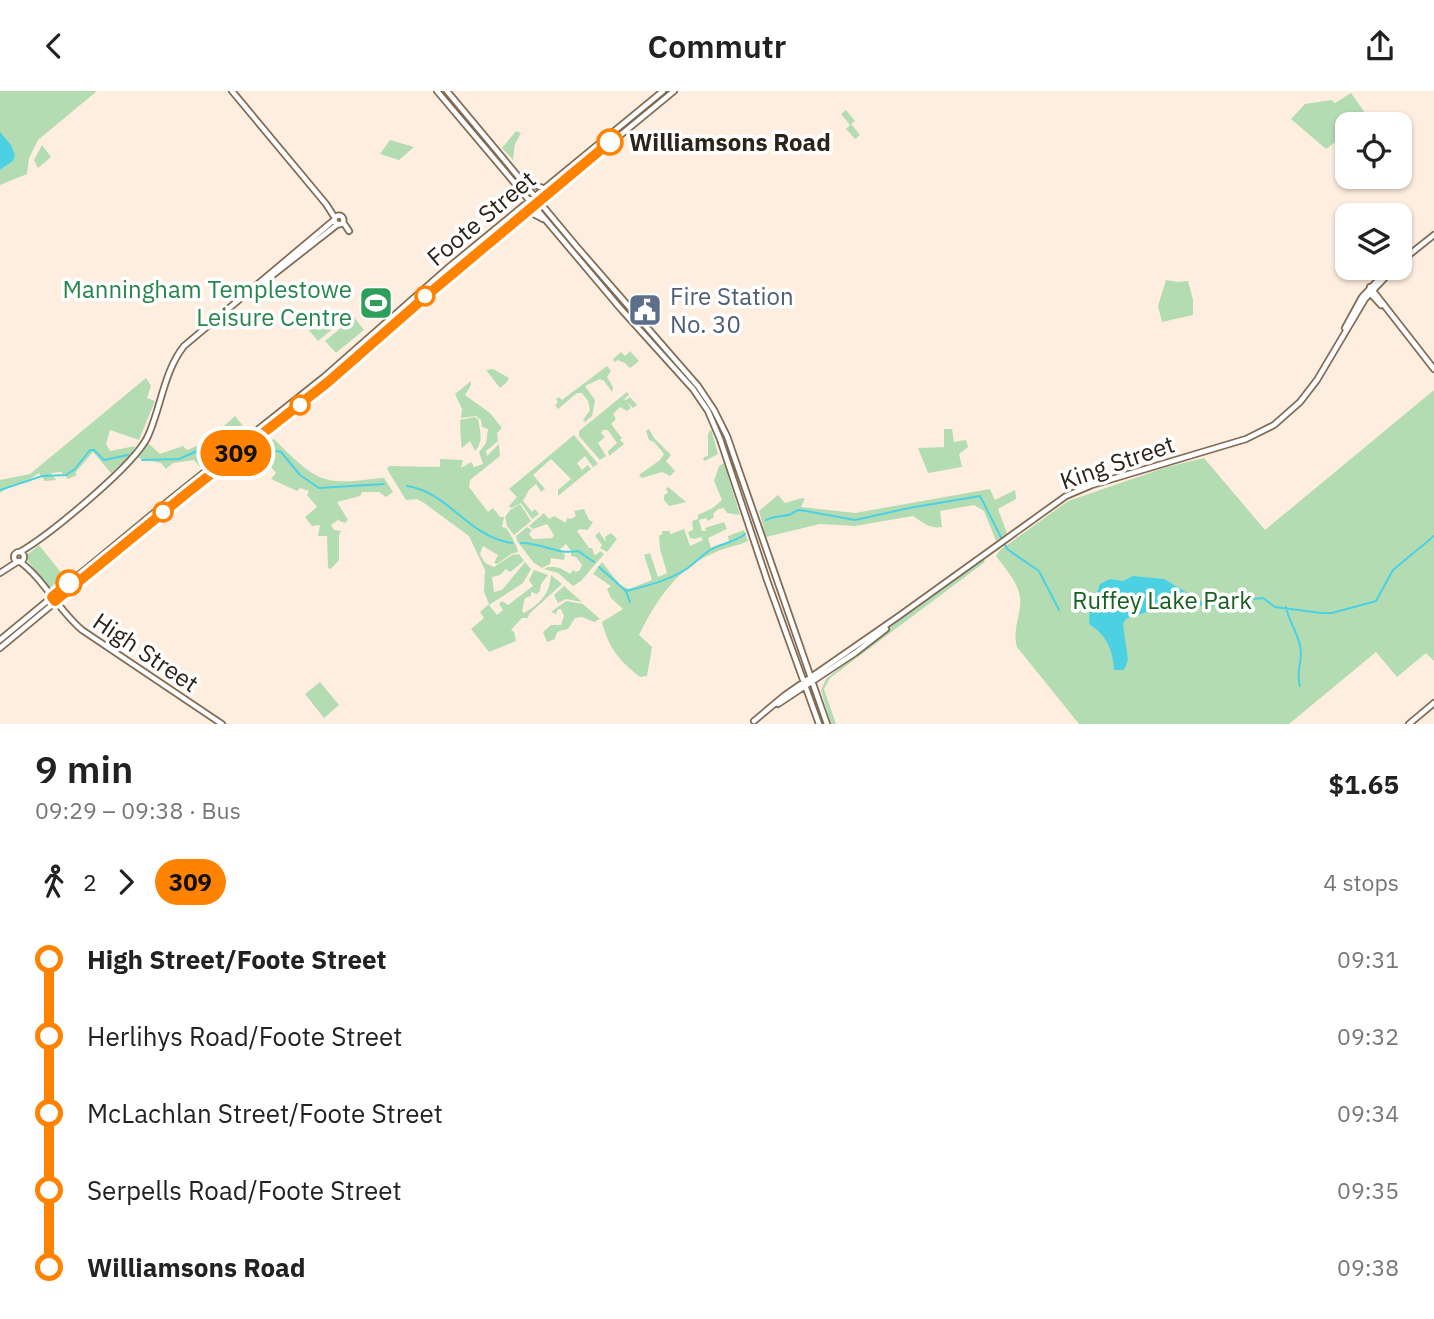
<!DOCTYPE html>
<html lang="en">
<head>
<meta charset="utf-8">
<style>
	body { margin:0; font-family:"IBM Plex Sans",sans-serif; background:#f6f6f6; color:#222; height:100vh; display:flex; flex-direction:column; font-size:26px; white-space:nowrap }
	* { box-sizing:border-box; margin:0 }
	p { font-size:23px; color:#767676 }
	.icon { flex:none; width:38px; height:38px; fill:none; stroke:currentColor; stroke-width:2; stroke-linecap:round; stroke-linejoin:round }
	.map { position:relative; height:633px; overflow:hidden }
	.drawer { display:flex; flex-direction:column; background:#fff; flex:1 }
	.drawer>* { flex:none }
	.badge { padding:0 14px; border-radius:23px; font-size:24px; line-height:46px }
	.tools { position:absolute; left:1335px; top:21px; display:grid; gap:14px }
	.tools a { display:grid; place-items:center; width:77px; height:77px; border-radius:14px; background:#fff; box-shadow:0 2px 5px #0004; font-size:35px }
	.map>.badge { position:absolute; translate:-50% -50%; box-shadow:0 0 0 4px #fff }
	.legs { display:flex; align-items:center; gap:10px; height:77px; padding:0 35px; font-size:23px }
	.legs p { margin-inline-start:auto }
	.head { display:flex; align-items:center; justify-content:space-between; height:119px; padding:0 35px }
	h1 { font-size:38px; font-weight:600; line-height:52px }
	ul { padding:0 35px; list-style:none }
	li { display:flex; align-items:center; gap:24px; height:77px; font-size:26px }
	li i { display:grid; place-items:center; width:10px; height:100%; margin:0 9px; background:currentColor }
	li i::after { content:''; width:18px; height:18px; margin:-9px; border:5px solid; border-radius:50%; background:#fff }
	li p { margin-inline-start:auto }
	li:first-child i { background:linear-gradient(#0000 50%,currentColor 0) }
	li:last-child i { background:linear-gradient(currentColor 50%,#0000 0) }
	header { display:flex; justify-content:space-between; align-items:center; height:91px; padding:0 35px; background:#fff; font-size:32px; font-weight:600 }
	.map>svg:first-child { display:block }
	.green { fill:#b3dcb3 }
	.water { fill:#4bd1e2 }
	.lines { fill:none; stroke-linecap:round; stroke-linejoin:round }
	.stream { stroke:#4bd1e2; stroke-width:2 }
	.major-casing { stroke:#816b55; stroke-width:8 }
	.major { stroke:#fff; stroke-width:4.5 }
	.line-1-casing { stroke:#fff; stroke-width:16 }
	.line-1 { stroke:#ff8200; stroke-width:10 }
	.stop-1-dot { fill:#fff; stroke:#ff8200; stroke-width:3.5 }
	.labels { text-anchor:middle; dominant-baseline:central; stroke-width:7; stroke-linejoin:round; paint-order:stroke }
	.stop-label { font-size:24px; font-weight:bold; fill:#2c2319; stroke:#fff; text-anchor:start }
	.street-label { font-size:24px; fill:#2c2319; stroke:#fff }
	.leisure-label { font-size:24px; fill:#27864d; stroke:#fff; text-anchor:end }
	.service-label { font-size:24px; fill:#4e5e75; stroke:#fff; text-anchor:start }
	.park-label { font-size:24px; fill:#196022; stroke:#fff }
</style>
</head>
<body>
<header><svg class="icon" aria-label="back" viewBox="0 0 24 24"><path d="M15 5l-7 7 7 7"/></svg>Commutr<svg class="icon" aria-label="share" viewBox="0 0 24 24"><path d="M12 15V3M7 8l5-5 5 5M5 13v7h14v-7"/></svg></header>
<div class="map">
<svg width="1434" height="633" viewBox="0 0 1434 633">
	<rect width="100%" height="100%" fill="#feeedf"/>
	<!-- green -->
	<path class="green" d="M0,0H97L38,49L29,67L27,83L0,94V79L13,70L0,43Z
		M1351,2L1368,26L1359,33H1348L1347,42L1326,58L1291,28L1305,13L1331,9L1335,12Z
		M846,19L855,30L851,33L860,44L855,48L846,38L850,34L841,23Z
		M516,40L521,42L515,53L513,69L502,57Z
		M390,49L414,56L399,69L380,63Z
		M42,54L51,66L38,77L34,69Z
		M1166,189L1178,191L1188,190L1193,209V224L1162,231L1158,215Z
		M329,219L340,232L318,250L307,237Z
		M354,226L364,239L337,261H335L325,250Z
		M630,260L639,270L630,277L625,272L618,269L615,271L613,268L621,261L625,265Z
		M607,275L611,280L607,286L613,296L612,301L604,290L600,288L585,295L595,309L592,325L585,331L583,329L590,319L588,310L582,302H577L558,318L555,314L558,311L556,308L559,306L562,309Z
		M493,278L509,287L507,291L500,297L486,279Z
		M146,287L151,295L147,307L155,310L139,349L110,339L106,353L110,360L135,355L132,363L111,382L93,361L75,382L77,384L68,388L61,381L51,382L56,389L45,390L39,382C27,392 12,392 0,402V389L30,383Z
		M471,290V294L465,304L490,322L502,337L497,342L498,350L486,360L487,365L499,353L500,365L470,389L469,396L488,421L493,417L500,426H504L502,436L506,437C510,442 517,455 518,461L511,463L497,473L494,472L498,464L483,455L480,463L485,472L494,476L512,464L519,463L524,470L510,481L506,478L500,484L492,486L494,501L502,499L525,471L531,478L523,492L489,514L497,524L503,519L499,513L502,510L508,514L533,495L529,489L534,479L548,484L541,493L540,500L537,503L531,501V505L525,507L522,520L524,522C541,512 550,502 551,484L562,493L529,523L528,527H522L511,539L514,541L516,550L489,561L471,538L484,527L480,521L489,513L484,501L485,479L469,445L424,412L417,408L406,409L387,378L389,375L440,376V368L463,369L461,377L471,371L474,376L483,373L479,361L486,352L488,338L482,336L481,329L476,325L461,327L462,318L455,303Z
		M1434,299V570L1426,562L1397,586L1376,561L1289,633H1079L1017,556C1013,542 1018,531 1020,516C1023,496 1007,480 996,465L1000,459L1068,410L1167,376L1204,367L1265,439Z
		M627,301L629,304L624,308L626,309L630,306L637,314L633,317L627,311L631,317L627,320L620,316L613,323L616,328L611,333L622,347L620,349L624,353L609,365L608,360L617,352L608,339H603L601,342L605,346L598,352L606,365L600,369L579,345V340Z
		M235,325L248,341L202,378L194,369L173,372L166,378L161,372L138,367L148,352L160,363L183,355L187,359L206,351Z
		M474,326L478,328C480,340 484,350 475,360L470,350L462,357C461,354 460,332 460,329Z
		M649,338L654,347L671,364L666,370L675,380L670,385L662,381L642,387L639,384L660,369L664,363L654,351L649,349L646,340Z
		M711,338L718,363L705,370L703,369L704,366L708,365V343Z
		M944,338H952L954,351L966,349L968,356L959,363L962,376L928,382L918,357L944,356Z
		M574,344L598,373L593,376L585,365L577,372L582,379L588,374L591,378L558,405V399L571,388L551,368L533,384L545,398L541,401L536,393L529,399L523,410L532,421L535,418L539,423L532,428L521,412L511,417L509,415L517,406L509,398Z
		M267,345L272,349L274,348C286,360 306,381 322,387C340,394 365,388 384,387L393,401L386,406L379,401H362L360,405L337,411L348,429L345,432L338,429L331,434L334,439L341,440L339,444V469L331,478L328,477L327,445H318L320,434L312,435L305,426L317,416L307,404L309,400L300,397L297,400L271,388L276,382L263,366L245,362Z
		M724,372L740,424L727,422L724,417L718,418L713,423L714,426L708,430L706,427L699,429L702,440H706L705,437L724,431L727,438L708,447L711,457L729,452L728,445L744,439L748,450C738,455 726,456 716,461C678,476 657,508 639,544L652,556L647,585L640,586C619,569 609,558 602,531L623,518L611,507L607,498L611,495L593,483L602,471L620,494L629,498L652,489L644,464L650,462L658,486L667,482L660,458L659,444H662V440H669L671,443L684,438L690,455L703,449L701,446L694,448L690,447L688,441L693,439L692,430L698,428V424L713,417L722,409L714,390L719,375Z
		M668,396L686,411L669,415L664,409V404L668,402L666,398Z
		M990,398L995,409L1015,399L1016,408L998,418L1007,442L996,450L984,420L974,414L940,420L942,436C930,438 923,432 913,425L855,435L820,433L766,446L759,420L778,404L785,412L802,407L805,408L801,416L855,422Z
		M520,413L531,430L514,444L507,435L505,426L510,419Z
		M584,418L589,429L593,431L588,439L580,438L577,440L589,457H592L594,463L596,464L600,460L604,463L581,490L573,495L558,482L544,478C552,473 562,477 570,483L573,479L576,481L580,479L582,474L576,466L571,465V460L566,453L560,458L565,464L564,469L551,467L550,473L542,477L534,472L517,450L516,445L527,436L532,439L529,443L533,448L552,447L554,444L547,433L533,438L529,435L544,422L549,428L554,425L566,432L567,427L571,428L576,425L574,420Z
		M599,441L606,451L605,446L611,442L617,448L607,461L600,457L602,454L595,445Z
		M39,454L67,489L53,500L27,469V464Z
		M983,468L985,471L830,587L824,598L836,633H831L821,599L826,588L896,531Z
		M564,495L582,511L566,508L558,512L554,504Z
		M566,510L583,513L600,528L594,531L582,526L575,527L568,538C560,540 557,538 555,548L547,551L543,541L551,534H561L564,525L561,518H558L556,523L551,521Z
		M320,591L339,614L324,627L305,603Z"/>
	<!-- water -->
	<path class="water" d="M0,41L11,54L15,64L13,70L0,79Z
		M1133,485L1164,488L1206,513L1186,520L1163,517L1152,519L1126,528L1123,533L1128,569L1124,579H1114C1113,560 1107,544 1090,534C1086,523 1096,505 1100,493L1110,488L1123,490Z"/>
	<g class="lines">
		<!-- stream -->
		<path class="stream" d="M260,357L281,361L300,384L319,397L384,393
			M142,369L179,368L213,353L227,342L233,341L242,344
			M407,395C449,401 468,446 512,452
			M0,399L42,385L66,384L75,378L90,359H94L104,369L128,364
			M766,429C777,424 785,426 791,423C794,421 797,419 800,419L855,429L909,417L980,405L1007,458L1039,480L1059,519
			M521,452C543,452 556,464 578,460L594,471
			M599,476L626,500C647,495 670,489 688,477C696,471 702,464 710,459C721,452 734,452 745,443
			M626,500L630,511
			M1206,513L1217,514L1231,510L1263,507L1275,516L1321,522H1332L1376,510L1393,479L1434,445
			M1286,516C1289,532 1300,544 1301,561C1301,574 1296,583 1300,595"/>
		<defs>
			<path id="major" d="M232,0L326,113L335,127
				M437,0L620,217L693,298L708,320L720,348L767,489L819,633
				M447,0L577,156L698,295L714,319L727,345L827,633
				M526,91L543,97
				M528,120L543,128
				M334.5 129a4.5 4.5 0 1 1 9 0a4.5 4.5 0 1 1-9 0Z
				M343,131L349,140
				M1400,171L1434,144
				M1370,196L1434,278
				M255,198L338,133
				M1368,200L1381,214
				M1345,237L1362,206L1382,185
				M20,461C49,444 135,374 148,345C161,316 164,280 184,255L334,129
				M14 466a5 5 0 1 1 10 0a5 5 0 1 1-10 0Z
				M19,470C44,488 58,519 82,539L222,633
				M0,482L17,471
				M0,549L172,407L324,286L449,176L663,0
				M0,557L206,386L328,291L453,182L674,0
				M778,613L855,562L886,538
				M754,630L785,604L899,525L1066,405L1092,394L1246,348L1274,334L1300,311L1317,289L1365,208L1394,177
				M1409,633L1434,612"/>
		</defs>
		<!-- major casing -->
		<use href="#major" class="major-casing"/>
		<!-- major -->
		<use href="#major" class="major"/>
	</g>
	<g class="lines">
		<defs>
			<path id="line-1" d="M69,492L52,506L55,510L187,402L328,291L432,200L610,51"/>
		</defs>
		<!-- line-1 casing -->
		<use href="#line-1" class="line-1-casing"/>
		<!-- line-1 -->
		<use href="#line-1" class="line-1"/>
	</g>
	<!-- icons -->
	<defs>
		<symbol id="stadium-square" viewBox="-11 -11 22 22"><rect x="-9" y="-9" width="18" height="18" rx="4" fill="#2e9e5b" stroke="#fff"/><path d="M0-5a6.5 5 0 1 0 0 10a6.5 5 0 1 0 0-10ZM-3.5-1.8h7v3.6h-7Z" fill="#fff"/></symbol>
		<symbol id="civic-square" viewBox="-11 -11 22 22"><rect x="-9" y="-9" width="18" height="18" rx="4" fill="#5c6f8a" stroke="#fff"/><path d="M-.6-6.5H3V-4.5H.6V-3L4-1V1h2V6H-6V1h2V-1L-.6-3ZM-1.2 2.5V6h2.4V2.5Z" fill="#fff"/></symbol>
	</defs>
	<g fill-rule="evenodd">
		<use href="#stadium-square" x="357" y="193" width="38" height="38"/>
		<use href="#civic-square" x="626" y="200" width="38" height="38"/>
	</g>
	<!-- markers -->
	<g class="stop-1-dot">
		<circle cx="610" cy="51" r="12"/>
		<circle cx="425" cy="205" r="9"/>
		<circle cx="300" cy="314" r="9"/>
		<circle cx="163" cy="421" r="9"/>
		<circle cx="69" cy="492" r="12"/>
	</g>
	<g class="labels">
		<!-- stop labels -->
		<g class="stop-label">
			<text x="629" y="51">Williamsons Road</text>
		</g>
		<!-- street labels -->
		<g class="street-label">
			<text transform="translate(481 127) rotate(-40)">Foote Street</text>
			<text transform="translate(1117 371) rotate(-19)">King Street</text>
			<text transform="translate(146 561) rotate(34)">High Street</text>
		</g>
		<!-- leisure labels -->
		<g class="leisure-label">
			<text x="352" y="198">Manningham Templestowe<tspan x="352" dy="28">Leisure Centre</tspan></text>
		</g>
		<!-- service labels -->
		<g class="service-label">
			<text x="670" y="205">Fire Station<tspan x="670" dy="28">No. 30</tspan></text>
		</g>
		<!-- park labels -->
		<g class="park-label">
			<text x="1162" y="509">Ruffey Lake Park</text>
		</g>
	</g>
</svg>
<div class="tools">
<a><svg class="icon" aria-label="locate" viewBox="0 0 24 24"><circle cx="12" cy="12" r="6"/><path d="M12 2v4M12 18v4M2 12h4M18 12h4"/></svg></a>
<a><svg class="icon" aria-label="layers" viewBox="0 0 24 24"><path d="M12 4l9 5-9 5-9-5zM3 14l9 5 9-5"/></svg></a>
</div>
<b class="badge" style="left:236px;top:362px;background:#ff8200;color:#111">309</b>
</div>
<section class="drawer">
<div class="head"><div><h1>9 min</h1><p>09:29 – 09:38 · Bus</p></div><b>$1.65</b></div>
<div class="legs"><svg class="icon" aria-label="walk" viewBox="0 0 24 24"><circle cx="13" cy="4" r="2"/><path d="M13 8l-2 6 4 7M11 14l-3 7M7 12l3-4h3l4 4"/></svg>2<svg class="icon" aria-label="forward" viewBox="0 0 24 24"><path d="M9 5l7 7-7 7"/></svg><b class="badge" style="background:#ff8200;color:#111">309</b><p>4 stops</p></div>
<ul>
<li><i style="color:#ff8200"></i><b>High Street/Foote Street</b><p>09:31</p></li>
<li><i style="color:#ff8200"></i><span>Herlihys Road/Foote Street</span><p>09:32</p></li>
<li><i style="color:#ff8200"></i><span>McLachlan Street/Foote Street</span><p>09:34</p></li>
<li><i style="color:#ff8200"></i><span>Serpells Road/Foote Street</span><p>09:35</p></li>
<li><i style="color:#ff8200"></i><b>Williamsons Road</b><p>09:38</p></li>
</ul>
</section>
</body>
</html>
